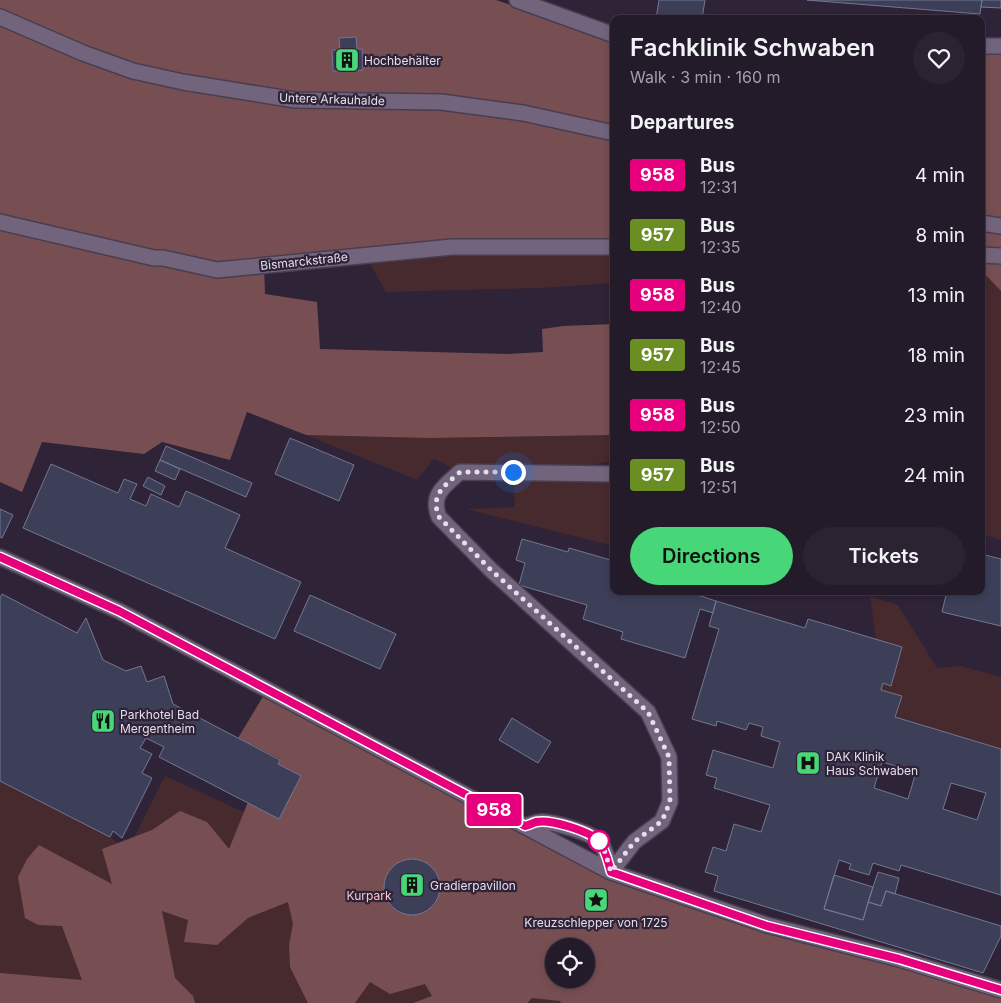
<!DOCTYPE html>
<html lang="en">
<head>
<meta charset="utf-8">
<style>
	body { margin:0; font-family:Inter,sans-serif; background:#2b2332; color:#f1f3f6; height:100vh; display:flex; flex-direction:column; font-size:19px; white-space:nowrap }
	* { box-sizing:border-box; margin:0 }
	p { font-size:16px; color:#a3a1a8 }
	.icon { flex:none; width:28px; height:28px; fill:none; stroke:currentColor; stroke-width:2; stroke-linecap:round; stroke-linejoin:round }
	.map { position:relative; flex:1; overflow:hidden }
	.panel { position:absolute; left:610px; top:15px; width:375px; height:580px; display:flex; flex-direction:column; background:#231a2a; border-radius:10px; box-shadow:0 2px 8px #0003,0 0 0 1px #403847 }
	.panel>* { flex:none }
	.badge { padding:0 10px; border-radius:4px; font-size:18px; line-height:32px }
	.tools { position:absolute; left:545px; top:938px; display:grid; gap:10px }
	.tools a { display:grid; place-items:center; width:50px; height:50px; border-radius:50%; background:#231a2a; box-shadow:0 2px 8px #0003,0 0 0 1px #403847; font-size:25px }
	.you { position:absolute; width:25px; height:25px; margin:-12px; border:4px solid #fff; border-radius:50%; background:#1a73e8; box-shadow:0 0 0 8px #1a73e833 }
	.map>.badge { position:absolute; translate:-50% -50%; box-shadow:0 0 0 2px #fff }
	h2 { padding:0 20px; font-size:19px; line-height:45px }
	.round { display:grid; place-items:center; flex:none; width:52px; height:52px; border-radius:26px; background:#2b2332 }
	.head { display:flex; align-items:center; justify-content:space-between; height:85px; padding:0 20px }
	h1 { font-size:24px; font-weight:600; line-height:38px }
	.cta { display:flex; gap:10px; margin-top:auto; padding:10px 20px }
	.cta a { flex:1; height:58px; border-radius:30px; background:#47d779; color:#111; font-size:20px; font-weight:600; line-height:58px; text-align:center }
	.cta a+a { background:#2b2332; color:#f1f3f6 }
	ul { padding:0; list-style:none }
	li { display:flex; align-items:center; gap:15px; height:60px; padding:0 20px }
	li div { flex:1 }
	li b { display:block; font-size:19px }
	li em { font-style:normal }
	li .badge { min-width:55px; font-weight:700; text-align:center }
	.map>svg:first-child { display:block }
	.green { fill:#462a2d; fill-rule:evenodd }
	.forest { fill:#774f53; fill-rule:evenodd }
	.building { fill:#3c3f57; stroke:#737792; fill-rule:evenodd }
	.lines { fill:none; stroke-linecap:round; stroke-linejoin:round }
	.minor-casing { stroke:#483e50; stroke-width:18 }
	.minor { stroke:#72647d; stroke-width:15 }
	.line-casing { stroke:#fff; stroke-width:11 }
	.line { stroke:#e6007e; stroke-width:8 }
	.walk { stroke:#e5deec; stroke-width:5; stroke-dasharray:0 9 }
	.stop-dot { fill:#fff; stroke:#e6007e; stroke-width:2.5 }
	.labels { text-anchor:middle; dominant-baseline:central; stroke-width:4.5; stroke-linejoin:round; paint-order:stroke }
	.poi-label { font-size:12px; fill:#e5deec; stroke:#2f2338; text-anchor:start }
	.street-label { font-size:12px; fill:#e5deec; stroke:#2f2338 }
	.park-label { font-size:12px; fill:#fec4c9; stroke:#2f2338 }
</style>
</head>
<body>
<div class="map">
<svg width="1001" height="1003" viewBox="0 0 1001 1003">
	<rect width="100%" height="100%" fill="#2f2338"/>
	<!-- green -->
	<path class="green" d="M614,247V283L541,288L386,292L365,255Z
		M981,270L1001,291V540L981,534Z
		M306,435L428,438L614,435V460L560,472L614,474V546L466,509L515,507L513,472H460L434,459L417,480Z
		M870,596L898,605L937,668L961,666L1001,677V749L895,717L902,696L881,690L883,683L891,686L902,648L876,639Z
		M165,776L281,829L941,1003H0V781L110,837L127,851ZM554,946H586V979H554Z"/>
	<!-- forest -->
	<path class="forest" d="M0,0H496L614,39V247H452L264,266L265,294L317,302L320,349L507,354L543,352L542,329L563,326L614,324V435L428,438L306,435L247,412L230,460L162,442L144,454L42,442L22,492L0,482Z
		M981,53H1001V291L981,270Z
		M267,690L611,872L1001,990V1003H561L560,1001L532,998L527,1003H413L432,996L425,984L390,994L370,982L355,1003H308L290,967L289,945L293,924L288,902L248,918L217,945L184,942L188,920L162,911L175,978L193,996L195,1003H0V973L82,980L62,926L38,925L25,918L18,877L27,859L39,845L112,884L102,849L152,830L180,811L207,822L229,849L248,802L279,819L301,776L278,764L280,759L238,738ZM554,946H586V979H554Z"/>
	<!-- building -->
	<path class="building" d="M659,0H705L702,19H656Z
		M807,0H982L980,14Z
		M982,0H1001V8L981,7Z
		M356,37L357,49H362L363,70L333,71L332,50H340L339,38Z
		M290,438L354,465L339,501L275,474Z
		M166,446L252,483L246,497L160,460Z
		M160,460L180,469L175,480L155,471Z
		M51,464L118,493L124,479L137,484L130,499L146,506L151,494L179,507L186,491L240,515L225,548L301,582L275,639L23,528Z
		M148,477L165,486L161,495L143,486Z
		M0,509L13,515L2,538L0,537Z
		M522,539L568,552L569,548L614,561V591H685L716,601L713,613L700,609L685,658L621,639L623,632L583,619L587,605L519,585L525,563L516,560Z
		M981,554L1001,559V626L942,612L947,591H981Z
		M2,594L77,633L86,618L103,660L126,671L141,666L147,682L164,676L173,704L280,760L278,764L301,776L279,819L159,757L164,747L146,738L140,748L152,754L142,773L152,778L122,838L113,831L110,837L0,781V598Z
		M310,595L396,634L380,669L294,631Z
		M716,601L805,628L808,619L902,647L891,686L883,683L881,690L902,696L895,717L1001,749V895L901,865L899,871L873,863L869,875L849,869L851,864L839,860L824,909L863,920L868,902L881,906L886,891L1001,926V936L983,973L714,891L718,876L705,872L713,847L726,851L734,824L761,832L770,805L714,788L717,778L706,775L713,750L773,768L780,742L761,736L763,727L749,723L746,730L717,721L716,726L692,719L719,629L709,626ZM882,762L916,772L908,799L874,788ZM951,783L986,793L977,820L943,809Z
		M512,718L551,742L538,763L499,740Z
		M384 887a28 28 0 1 1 56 0a28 28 0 1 1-56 0Z
		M878,872L899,878L895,894L886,891L881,906L868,902Z
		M834,875L873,887L863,920L824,909Z"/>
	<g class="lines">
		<defs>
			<path id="minor" d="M517,0L614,35
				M0,17L83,53L133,71L183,82L295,100L441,102L523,113L614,133
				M981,46H1001
				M0,222L154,258H163L217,270L452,247H614
				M981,223L1001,226
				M981,255L1001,256
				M0,557L119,611L611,872L767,925L899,959L1001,990
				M525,826C532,824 538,821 544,822C557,823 592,833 600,842C606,850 608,862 611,872
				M611,872L634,842L662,821L670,802L669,757L648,712L491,570L439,517C430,495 444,486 460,472L614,474"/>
		</defs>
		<!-- minor casing -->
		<use href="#minor" class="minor-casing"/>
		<!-- minor -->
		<use href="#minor" class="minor"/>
	</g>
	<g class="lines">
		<defs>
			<path id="line" d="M0,557L119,611L525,826C529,825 533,823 536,822C550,819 591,831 599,842C606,850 608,862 611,872L767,926L899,959L1001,990"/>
		</defs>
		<!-- line casing -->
		<use href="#line" class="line-casing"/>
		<!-- line -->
		<use href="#line" class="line"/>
		<!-- walk -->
		<path class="walk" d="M513,472H460C444,486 430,495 439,517L491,570L648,712L669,757L670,802L662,821L634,842L611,872L605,852L599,841"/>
	</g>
	<!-- icons -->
	<defs>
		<symbol id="building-square" viewBox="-11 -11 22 22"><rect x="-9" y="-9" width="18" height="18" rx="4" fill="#47d779" stroke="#2f2338"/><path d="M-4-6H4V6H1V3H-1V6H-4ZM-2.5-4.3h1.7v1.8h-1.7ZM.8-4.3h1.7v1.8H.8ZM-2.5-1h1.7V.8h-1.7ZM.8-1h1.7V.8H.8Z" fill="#111"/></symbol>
		<symbol id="restaurant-square" viewBox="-11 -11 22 22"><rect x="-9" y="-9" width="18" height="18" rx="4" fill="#47d779" stroke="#2f2338"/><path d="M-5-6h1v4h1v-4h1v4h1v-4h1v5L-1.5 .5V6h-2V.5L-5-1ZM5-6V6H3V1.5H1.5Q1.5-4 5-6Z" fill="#111"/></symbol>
		<symbol id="hospital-square" viewBox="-11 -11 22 22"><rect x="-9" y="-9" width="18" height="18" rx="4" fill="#47d779" stroke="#2f2338"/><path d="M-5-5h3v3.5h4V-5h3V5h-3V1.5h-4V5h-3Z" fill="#111"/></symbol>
		<symbol id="sight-square" viewBox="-11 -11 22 22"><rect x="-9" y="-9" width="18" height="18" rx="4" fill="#47d779" stroke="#2f2338"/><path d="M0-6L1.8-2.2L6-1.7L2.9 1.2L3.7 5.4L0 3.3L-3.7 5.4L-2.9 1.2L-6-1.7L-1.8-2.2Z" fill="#111"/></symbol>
	</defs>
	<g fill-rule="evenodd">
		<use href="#building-square" x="333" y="46" width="28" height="28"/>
		<use href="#restaurant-square" x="89" y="707" width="28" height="28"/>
		<use href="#hospital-square" x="794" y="749" width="28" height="28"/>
		<use href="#building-square" x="398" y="871" width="28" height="28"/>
		<use href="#sight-square" x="582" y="886" width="28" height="28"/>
	</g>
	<!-- markers -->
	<circle class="stop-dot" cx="599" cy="841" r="10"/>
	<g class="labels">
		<!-- poi labels -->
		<g class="poi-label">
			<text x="364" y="60">Hochbehälter</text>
			<text x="120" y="714">Parkhotel Bad<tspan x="120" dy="14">Mergentheim</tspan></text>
			<text x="826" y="756">DAK Klinik<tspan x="826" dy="14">Haus Schwaben</tspan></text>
			<text x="430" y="885">Gradierpavillon</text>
			<text x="596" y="922" text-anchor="middle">Kreuzschlepper von 1725</text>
		</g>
		<!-- street labels -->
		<g class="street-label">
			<text transform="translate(332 99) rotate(2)">Untere Arkauhalde</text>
			<text transform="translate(304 261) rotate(-6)">Bismarckstraße</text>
		</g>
		<!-- park labels -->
		<g class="park-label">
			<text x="369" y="895">Kurpark</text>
		</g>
	</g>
</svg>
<div class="tools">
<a><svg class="icon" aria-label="locate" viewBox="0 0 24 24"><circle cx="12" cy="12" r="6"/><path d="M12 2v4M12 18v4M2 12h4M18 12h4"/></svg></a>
</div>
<div class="you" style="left:513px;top:472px"></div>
<b class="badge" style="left:494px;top:810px;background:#e6007e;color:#fff">958</b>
<section class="panel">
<div class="head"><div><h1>Fachklinik Schwaben</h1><p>Walk · 3 min · 160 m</p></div><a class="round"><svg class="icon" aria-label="heart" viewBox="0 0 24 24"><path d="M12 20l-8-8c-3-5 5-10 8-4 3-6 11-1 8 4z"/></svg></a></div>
<h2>Departures</h2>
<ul>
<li><span class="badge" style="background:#e6007e;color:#fff">958</span><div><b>Bus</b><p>12:31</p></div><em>4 min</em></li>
<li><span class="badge" style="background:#6b8e23;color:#fff">957</span><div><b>Bus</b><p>12:35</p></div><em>8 min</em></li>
<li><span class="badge" style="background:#e6007e;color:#fff">958</span><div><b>Bus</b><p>12:40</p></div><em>13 min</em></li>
<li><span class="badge" style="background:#6b8e23;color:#fff">957</span><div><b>Bus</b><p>12:45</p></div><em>18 min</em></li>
<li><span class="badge" style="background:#e6007e;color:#fff">958</span><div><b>Bus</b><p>12:50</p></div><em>23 min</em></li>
<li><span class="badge" style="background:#6b8e23;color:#fff">957</span><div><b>Bus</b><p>12:51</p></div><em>24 min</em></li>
</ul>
<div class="cta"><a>Directions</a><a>Tickets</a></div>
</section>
</div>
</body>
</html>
